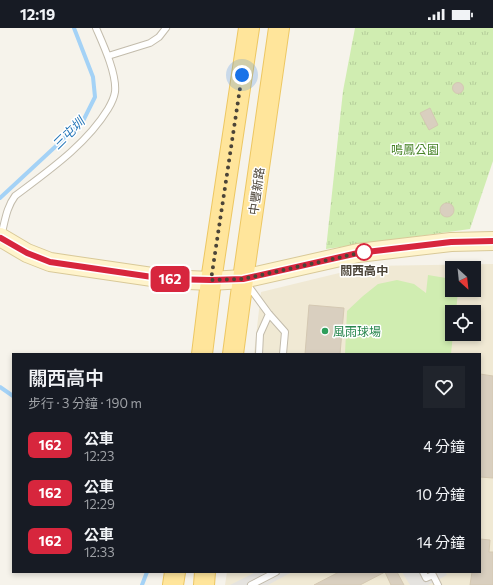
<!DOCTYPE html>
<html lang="zh-TW">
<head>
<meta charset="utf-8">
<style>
	body { margin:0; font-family:Commissioner,"Noto Sans TC",sans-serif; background:#20242c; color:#f1f3f6; height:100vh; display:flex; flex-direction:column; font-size:15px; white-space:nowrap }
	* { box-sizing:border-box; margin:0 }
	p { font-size:13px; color:#9ea1a6 }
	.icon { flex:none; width:22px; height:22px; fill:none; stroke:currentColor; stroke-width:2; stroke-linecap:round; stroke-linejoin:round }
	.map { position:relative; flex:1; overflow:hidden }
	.details { position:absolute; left:12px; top:325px; width:469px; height:220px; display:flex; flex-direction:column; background:#171b24; border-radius:0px; box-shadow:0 2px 6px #0003 }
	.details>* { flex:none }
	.badge { padding:0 8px; border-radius:6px; font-size:14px; line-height:26px }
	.needle { width:26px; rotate:153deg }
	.controls { position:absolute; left:445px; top:233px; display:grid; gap:8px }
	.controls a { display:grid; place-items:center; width:36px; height:36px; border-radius:0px; background:#171b24; box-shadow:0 2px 6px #0003; font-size:20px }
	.you { position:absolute; width:20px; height:20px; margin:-10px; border:3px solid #fff; border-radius:50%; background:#1a73e8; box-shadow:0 0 0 6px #1a73e833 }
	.map>.badge { position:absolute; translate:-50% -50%; box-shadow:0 0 0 2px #fff }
	.round { display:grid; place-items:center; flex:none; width:42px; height:42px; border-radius:0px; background:#20242c }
	.overview { display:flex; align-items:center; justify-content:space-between; height:68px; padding:0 16px }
	h1 { font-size:19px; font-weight:600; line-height:30px }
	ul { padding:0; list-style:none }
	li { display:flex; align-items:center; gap:12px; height:48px; padding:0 16px }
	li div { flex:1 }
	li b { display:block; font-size:15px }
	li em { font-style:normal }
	li .badge { min-width:44px; font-weight:700; text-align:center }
	.status { display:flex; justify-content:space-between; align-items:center; height:28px; padding:0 20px; background:#171b24; direction:ltr }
	.status svg { height:11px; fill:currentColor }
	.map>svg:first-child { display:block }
	.education { fill:#f0e9d4; fill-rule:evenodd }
	.grass { fill:#d0edb1 }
	.park { fill:url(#park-tufts) }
	.parking { fill:#e5e3df }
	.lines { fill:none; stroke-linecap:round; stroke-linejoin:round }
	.stream { stroke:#a4d2f6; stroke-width:4 }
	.building { fill:#d9cfbf; stroke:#d4c8b2 }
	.lane-casing { stroke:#c3bcac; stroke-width:8 }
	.secondary-casing { stroke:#d9c998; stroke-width:20 }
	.primary-casing { stroke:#edc762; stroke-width:22 }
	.lane { stroke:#fff; stroke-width:6 }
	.secondary { stroke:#fff4cc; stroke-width:18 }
	.primary { stroke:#ffe59b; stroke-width:20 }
	.line-casing { stroke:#fff; stroke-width:9 }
	.line { stroke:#d7263d; stroke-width:6 }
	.walk { stroke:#4b4438; stroke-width:4; stroke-dasharray:0 7.2 }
	.stop-dot { fill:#fff; stroke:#d7263d; stroke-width:2 }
	.leisure-dot { fill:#2e9e5b; stroke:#fff; stroke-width:1.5 }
	.labels { text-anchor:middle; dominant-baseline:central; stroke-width:3; stroke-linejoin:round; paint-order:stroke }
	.park-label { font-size:12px; fill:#468325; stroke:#fff }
	.street-label { font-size:12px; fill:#4b4438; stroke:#fff }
	.stop-label { font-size:12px; font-weight:bold; fill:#4b4438; stroke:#fff }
	.leisure-label { font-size:12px; fill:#27864d; stroke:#fff; text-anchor:start }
	.water-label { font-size:13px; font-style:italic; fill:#2677b8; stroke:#fff }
</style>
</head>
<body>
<div class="status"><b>12:19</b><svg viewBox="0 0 49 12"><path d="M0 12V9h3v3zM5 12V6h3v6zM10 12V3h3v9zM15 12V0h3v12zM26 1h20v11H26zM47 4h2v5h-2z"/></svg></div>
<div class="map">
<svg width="493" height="557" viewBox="0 0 493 557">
	<defs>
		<pattern id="park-tufts" width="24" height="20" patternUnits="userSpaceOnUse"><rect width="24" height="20" fill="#d0edb1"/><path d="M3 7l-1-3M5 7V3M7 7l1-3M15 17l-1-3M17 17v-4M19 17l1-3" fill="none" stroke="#b4cc99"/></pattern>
	</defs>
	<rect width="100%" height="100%" fill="#f6f3eb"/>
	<!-- education -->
	<path class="education" d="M493,236V557H225L227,544H480V326H254L261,264L368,238ZM452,240H474V262H452ZM452,284H474V306H452Z"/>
	<!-- grass -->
	<path class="grass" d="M428,247L452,251V262H458L456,284H452V306H453L451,326H345L347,283L363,268L378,256L397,252L414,256L426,265Z"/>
	<!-- park -->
	<path class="park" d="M355,0H493V133L470,201L326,221L343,63Z"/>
	<!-- parking -->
	<path class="parking" d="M256,544H292L268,557H230Z
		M402,544H445L447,547L428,557H410Z"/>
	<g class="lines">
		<!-- stream -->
		<path class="stream" d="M0,170L83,93L95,69L93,49L74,0
			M0,359L13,368
			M142,557L147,544"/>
	</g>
	<!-- building -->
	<path class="building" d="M452.5 60a5.5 5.5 0 1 1 11 0a5.5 5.5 0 1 1-11 0Z
		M430,80L438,97L429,102L420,85Z
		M440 182a7 7 0 1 1 14 0a7 7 0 1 1-14 0Z
		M309,277L344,280L340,326H305Z
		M480,346L493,348V450L480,449Z
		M480,511L490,512L489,524H493V557H470L472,544H480Z
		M339,544H397L404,557H391L385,544L360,557H314Z"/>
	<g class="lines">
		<defs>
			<path id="lane" d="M108,28L150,15L159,9L166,0
				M1,208C5,194 6,180 15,168C48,143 86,117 108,81C111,76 114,70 115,64C117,46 103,16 96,0
				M247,256L269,286L285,304L283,326
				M259,326L260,306L269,286
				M423,544L426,550L433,547L438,557
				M251,557L276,544"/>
			<path id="secondary" d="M0,209L27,225L50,234L166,251L211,253L243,251L358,225L451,214L493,213"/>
			<path id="primary" d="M202,326L211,253L249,0
				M233,326L243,251L279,0
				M173,557L175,544
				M204,557L205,544"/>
		</defs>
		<!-- lane casing -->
		<use href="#lane" class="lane-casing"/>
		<!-- secondary casing -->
		<use href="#secondary" class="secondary-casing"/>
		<!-- primary casing -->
		<use href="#primary" class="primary-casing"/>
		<!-- lane -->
		<use href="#lane" class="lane"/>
		<!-- secondary -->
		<use href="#secondary" class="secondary"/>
		<!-- primary -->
		<use href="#primary" class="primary"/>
	</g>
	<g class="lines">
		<defs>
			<path id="line" d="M1,210L27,225L50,234L166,251L211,252L243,251L358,225L451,214L493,213"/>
		</defs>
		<!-- line casing -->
		<use href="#line" class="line-casing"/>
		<!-- line -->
		<use href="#line" class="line"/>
		<!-- walk -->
		<path class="walk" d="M242,47L211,252L243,251L364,224"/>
	</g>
	<!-- markers -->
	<circle class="stop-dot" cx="364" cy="224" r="8"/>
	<circle class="leisure-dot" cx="325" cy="303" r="4"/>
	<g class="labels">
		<!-- park labels -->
		<g class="park-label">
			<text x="415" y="121">鳴鳳公園</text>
		</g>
		<!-- street labels -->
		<g class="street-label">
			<text transform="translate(256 163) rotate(-82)">中豐新路</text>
		</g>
		<!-- stop labels -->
		<g class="stop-label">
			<text x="364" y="242">關西高中</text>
		</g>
		<!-- leisure labels -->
		<g class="leisure-label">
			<text x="333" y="303">風雨球場</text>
		</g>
		<!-- water labels -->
		<g class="water-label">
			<text transform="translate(68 105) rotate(-45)">三屯圳</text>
		</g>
	</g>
</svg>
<div class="controls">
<a><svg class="needle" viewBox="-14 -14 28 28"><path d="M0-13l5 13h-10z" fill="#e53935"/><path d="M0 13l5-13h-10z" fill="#9ea1a6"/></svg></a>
<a><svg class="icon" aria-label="locate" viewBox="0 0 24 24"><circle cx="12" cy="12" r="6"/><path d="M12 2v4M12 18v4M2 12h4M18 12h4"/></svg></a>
</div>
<div class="you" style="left:242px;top:47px"></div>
<b class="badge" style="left:170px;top:251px;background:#d7263d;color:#fff">162</b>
<section class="details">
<div class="overview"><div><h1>關西高中</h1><p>步行 · 3 分鐘 · 190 m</p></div><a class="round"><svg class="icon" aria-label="heart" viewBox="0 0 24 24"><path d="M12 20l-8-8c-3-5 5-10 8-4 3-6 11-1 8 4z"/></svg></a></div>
<ul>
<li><span class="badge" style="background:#d7263d;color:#fff">162</span><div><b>公車</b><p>12:23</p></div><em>4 分鐘</em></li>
<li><span class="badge" style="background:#d7263d;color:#fff">162</span><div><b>公車</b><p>12:29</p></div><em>10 分鐘</em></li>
<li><span class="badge" style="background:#d7263d;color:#fff">162</span><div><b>公車</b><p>12:33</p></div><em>14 分鐘</em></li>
</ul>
</section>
</div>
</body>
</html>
